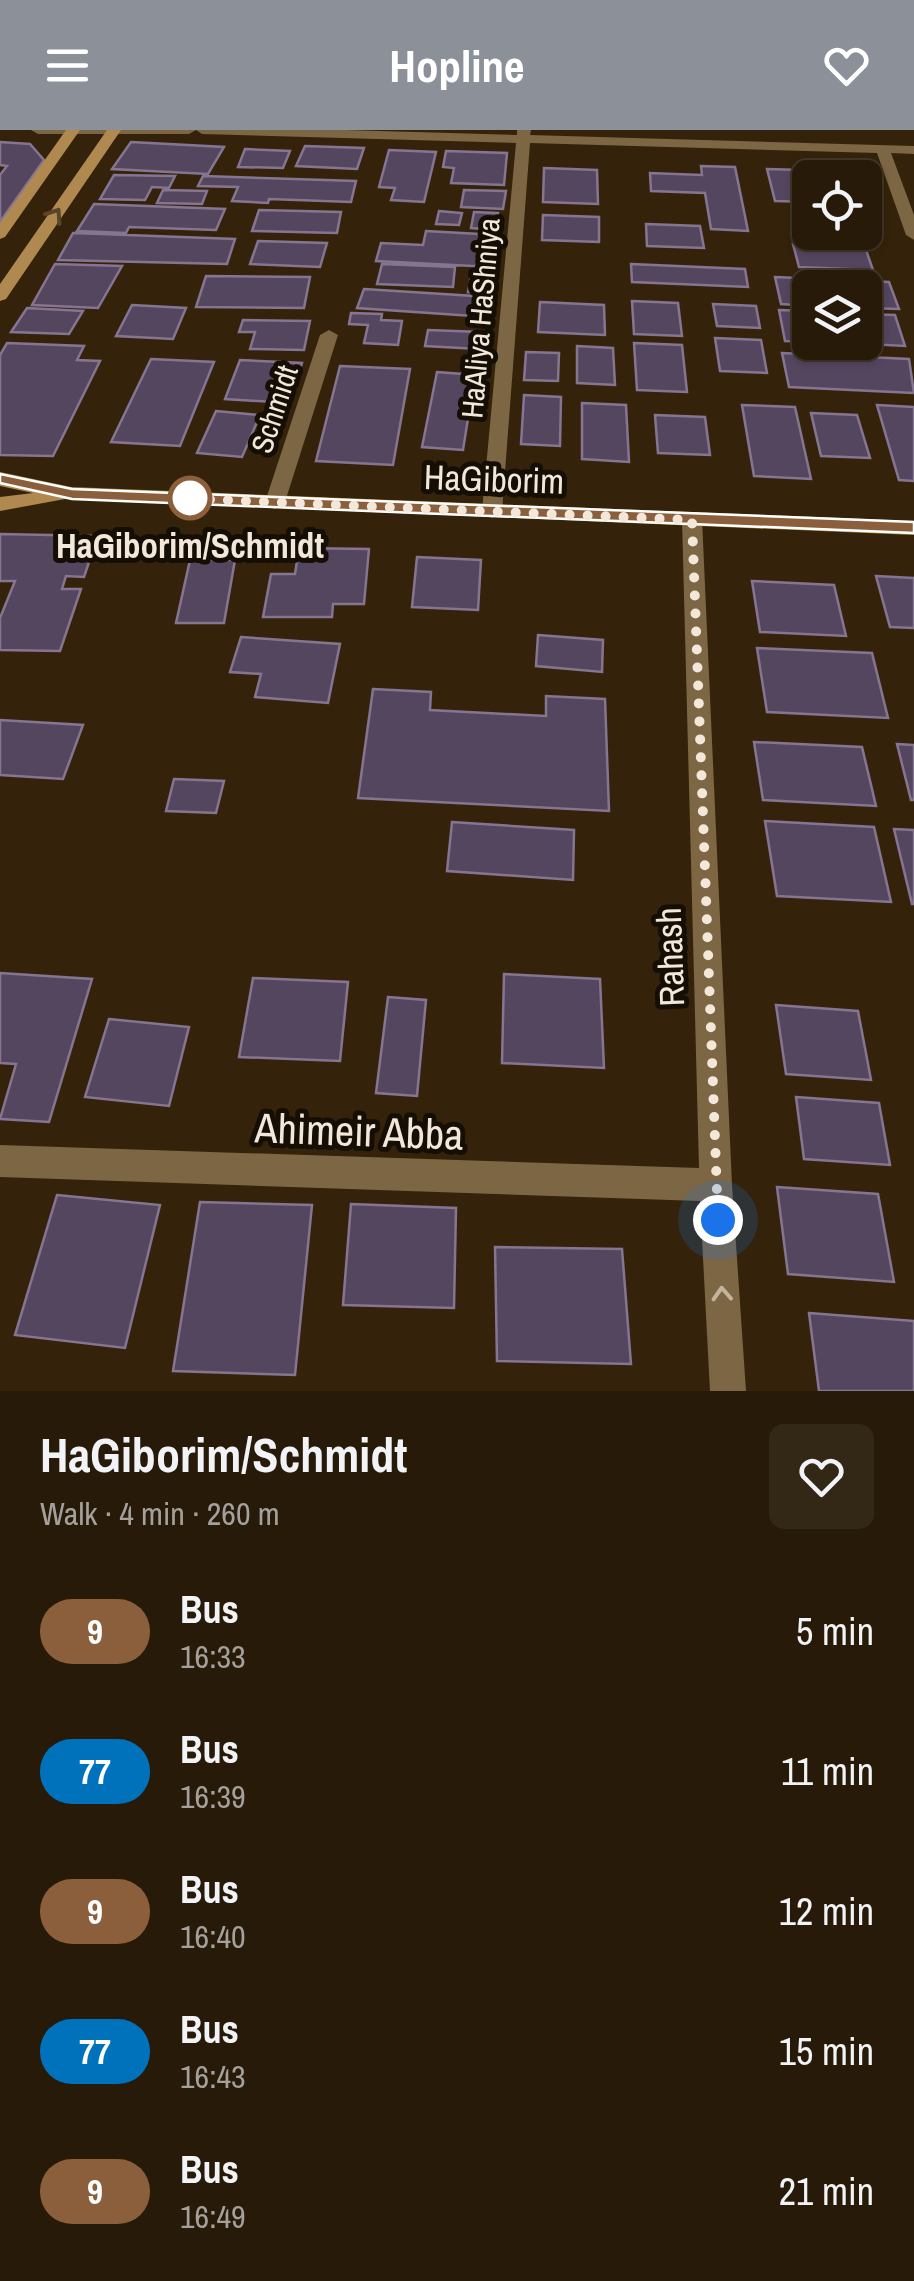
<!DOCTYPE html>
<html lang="en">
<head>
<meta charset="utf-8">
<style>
	body { margin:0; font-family:"Archivo Narrow",sans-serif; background:#332716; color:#f1f3f6; height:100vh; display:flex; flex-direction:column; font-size:38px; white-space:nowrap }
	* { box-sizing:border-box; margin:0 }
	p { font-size:32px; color:#a4a19c }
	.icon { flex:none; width:55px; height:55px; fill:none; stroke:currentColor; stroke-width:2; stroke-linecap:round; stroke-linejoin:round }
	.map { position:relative; height:1261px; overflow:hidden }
	.side { display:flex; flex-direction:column; background:#271a08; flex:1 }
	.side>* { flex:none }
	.badge { padding:0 20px; border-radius:32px; font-size:35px; line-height:65px }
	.buttons { position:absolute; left:792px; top:30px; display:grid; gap:20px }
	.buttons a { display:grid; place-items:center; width:90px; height:90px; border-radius:15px; background:#271a08; box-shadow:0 2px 8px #0004,0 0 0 2px #433829; font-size:50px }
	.you { position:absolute; width:50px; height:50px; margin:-25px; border:8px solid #fff; border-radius:50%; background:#1a73e8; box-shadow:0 0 0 15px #1a73e833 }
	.map>.badge { position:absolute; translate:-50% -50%; box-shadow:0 0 0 5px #fff }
	.round { display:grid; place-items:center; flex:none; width:105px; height:105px; border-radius:15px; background:#332716 }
	.head { display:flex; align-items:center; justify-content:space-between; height:170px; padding:0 40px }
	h1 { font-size:48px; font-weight:800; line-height:75px }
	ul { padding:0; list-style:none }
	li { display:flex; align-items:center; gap:30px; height:140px; padding:0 40px }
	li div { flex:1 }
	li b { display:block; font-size:38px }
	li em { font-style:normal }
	li .badge { min-width:110px; font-weight:700; text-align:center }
	header { display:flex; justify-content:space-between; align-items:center; height:130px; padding:0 40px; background:#8c9099; color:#fff; font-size:45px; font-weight:800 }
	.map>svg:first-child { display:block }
	.building { fill:#54465f; stroke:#857591; stroke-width:2.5 }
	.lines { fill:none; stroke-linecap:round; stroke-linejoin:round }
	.street { fill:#7d6643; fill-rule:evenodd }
	.secondary { fill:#af8950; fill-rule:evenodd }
	.oneway { stroke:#5a4527 }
	.oneway2 { stroke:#c4b39d }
	.line { fill:#8b5e3c; stroke:#fff; stroke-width:2.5 }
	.walk { stroke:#f3e7d9; stroke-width:10; stroke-dasharray:0 18 }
	.stop-dot { fill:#fff; stroke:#8b5e3c; stroke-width:5 }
	.labels { text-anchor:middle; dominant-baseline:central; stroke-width:10; stroke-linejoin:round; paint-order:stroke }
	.far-street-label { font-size:30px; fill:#f3e7d9; stroke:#150e05 }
	.street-label { font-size:35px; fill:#f3e7d9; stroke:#150e05 }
	.stop-label { font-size:35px; font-weight:bold; fill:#f3e7d9; stroke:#150e05 }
	.near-street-label { font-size:42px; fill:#f3e7d9; stroke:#150e05 }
</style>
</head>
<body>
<header><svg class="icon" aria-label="menu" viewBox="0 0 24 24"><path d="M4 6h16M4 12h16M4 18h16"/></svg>Hopline<svg class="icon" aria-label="heart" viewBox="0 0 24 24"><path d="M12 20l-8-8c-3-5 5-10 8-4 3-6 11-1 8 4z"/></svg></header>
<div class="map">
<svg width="914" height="1261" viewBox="0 0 914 1261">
	<rect width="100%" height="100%" fill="#34230a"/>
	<!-- building -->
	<path class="building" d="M0,12L30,14L44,30L0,92V45L7,36L0,35Z
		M131,12L224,17L208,44L112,39Z
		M305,16L364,18L357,39L296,36Z
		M245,19L290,21L283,38L238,37Z
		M389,20L436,22L424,72L391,70L395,58L379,57Z
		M446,21L507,23L504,55L451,53L454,38L443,37Z
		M701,36L735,37L748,101L711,99L705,63L651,61L650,43L702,45Z
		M817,37L853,38L856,48H820Z
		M544,38L597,40L598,74L543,72Z
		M767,39L801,40L810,72L775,71Z
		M114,45L175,46L169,58L152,57L145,70L100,69Z
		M203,46L356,51L351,72L269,69L268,73L232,71L238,57L198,56Z
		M163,60L207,61L202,74L157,73Z
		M464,60L506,61L503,79L461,77Z
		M94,74L225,79L216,100L129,97L126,103L77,101Z
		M259,80L341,82L337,103L252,101Z
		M439,81L462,83L459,95L436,94Z
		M474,82L498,83L495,100L471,98Z
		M793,82L810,83V102H855L856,107L800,105Z
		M543,85L599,87V112L542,110Z
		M646,94L700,96L704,118L647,116Z
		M426,101L497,105L492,137L376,131L381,113L423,115Z
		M73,103L235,109L227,134L58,130Z
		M258,111L327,113L320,137L250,134Z
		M793,114L865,117L873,140L799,137Z
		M55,134L122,136L98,178L32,175Z
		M382,134L455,137L453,157L377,154Z
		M631,134L745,139L748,157L632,152Z
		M472,140L494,141L491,164L468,162Z
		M206,146L310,147L304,178L196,177Z
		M775,147L889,152L899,179L865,178V158H810V176L781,174Z
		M364,159L490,167L487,187L357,178Z
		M632,171L678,173L682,206L634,204Z
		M540,172L604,175L605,205L538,202Z
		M713,174L756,176L760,198L717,196Z
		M132,175L186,178L173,209L116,206Z
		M27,178L83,181L69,204L11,202Z
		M779,180L810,181V212L785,211Z
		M351,183L382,184L381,190L402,191L398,215L364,213L368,195L349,194Z
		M865,184L895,185L905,216L828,212H865Z
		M243,190L310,191L304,220L250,219L255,202H239Z
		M428,200L480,202L478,219L425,216Z
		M715,208L761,210L767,243L720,241Z
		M7,213L84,216L77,230L100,231L53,326L0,325V225Z
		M634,213L682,215L687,262L637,260Z
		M577,216L613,218L615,255L577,253Z
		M526,222L559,223L558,251L524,250Z
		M782,223L909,229L914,263L789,257Z
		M151,229L214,232L180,316L111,312Z
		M240,230L302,233L290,273L225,269Z
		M340,236L410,239L393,335L316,331Z
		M437,242L475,245L463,320L422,317Z
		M524,265L561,267L560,316L521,314Z
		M582,273L626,275L629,332L582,329Z
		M742,275L795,277L811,349L754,346Z
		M877,275L914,277V351L899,350Z
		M216,281L260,285L242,327L197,323Z
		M811,283L857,285L870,328L821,326Z
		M655,285L705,287L710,325L658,323Z
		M0,404L98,406L84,447L66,446L62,459H81L60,521L0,520V488L15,451H0Z
		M299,418L369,419L364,474H333L332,487H263L271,444H295Z
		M417,427L481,430L478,480L412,477Z
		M190,430H235L224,493H176Z
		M876,446L914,448V498L890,497Z
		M752,451L834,455L846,506L760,502Z
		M538,505L603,510L602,542L536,536Z
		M241,507L340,514L328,573L255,567L261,544L230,542Z
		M757,518L872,523L888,588L767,582Z
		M373,559L431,562L430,580L546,586V566L605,569L609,681L358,668Z
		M0,590L83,595L63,649L0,645Z
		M754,612L862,617L876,676L763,670Z
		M897,614L914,615V670H911Z
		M174,649L224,651L216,683L166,681Z
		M765,691L874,697L891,772L777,766Z
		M452,692L574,700L573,750L447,741Z
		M894,699L914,700V774H912Z
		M0,843L92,849L49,992L0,989L16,934L0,933Z
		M504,844L600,849L604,938L502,933Z
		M253,848L348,852L340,931L239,927Z
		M388,867L426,870L417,966L376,963Z
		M776,875L858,881L871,950L786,944Z
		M109,889L189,897L169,976L85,967Z
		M796,967L879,973L890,1035L804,1029Z
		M777,1057L878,1064L894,1152L788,1144Z
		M57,1065L160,1075L125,1218L15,1205Z
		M200,1072L312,1075L295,1245L173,1241Z
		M351,1074L456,1078L454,1178L343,1175Z
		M495,1117L622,1119L631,1234L497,1231Z
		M809,1183L914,1191V1261H819Z"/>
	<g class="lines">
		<!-- street -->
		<path class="street" d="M31,0H345L517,5V0H531L530,5L914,16V24L891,23L914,85V110L906,105L877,23L530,13L502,381L492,388L482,381L516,13L202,4L196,0L189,4H38Z
			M329,200L338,205L285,372L275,379L268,377L265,372L320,205Z
			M692,382L702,389L732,1055L746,1261H710L700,1071L0,1047V1015L699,1038L682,389Z"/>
		<!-- secondary -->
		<path class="secondary" d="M66,0H80L5,107L0,109V93Z
			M107,0H121L6,169L0,171V154Z
			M0,342L71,357L914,391V405L65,369L0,381V367L33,363L0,356Z"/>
	</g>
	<!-- one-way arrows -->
	<defs><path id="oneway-chevron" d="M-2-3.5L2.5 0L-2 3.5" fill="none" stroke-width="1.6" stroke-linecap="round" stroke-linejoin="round" transform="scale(2.5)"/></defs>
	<use class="oneway" href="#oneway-chevron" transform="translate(55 85) rotate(-56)"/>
	<use class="oneway2" href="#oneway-chevron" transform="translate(722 1164) rotate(-93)"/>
	<!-- line -->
	<path class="line" d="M0,344L72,359L914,392V403L72,369L0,353Z"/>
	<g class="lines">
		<!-- walk -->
		<path class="walk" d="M190,368H173L692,390L718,1090"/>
	</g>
	<!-- markers -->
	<circle class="stop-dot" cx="190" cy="368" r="20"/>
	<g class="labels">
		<!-- far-street labels -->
		<g class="far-street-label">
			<text transform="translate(480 188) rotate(-85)">HaAliya HaShniya</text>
			<text transform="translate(274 279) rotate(-72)">Schmidt</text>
		</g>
		<!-- street labels -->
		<g class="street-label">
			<text transform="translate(494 349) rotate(2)">HaGiborim</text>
			<text transform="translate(670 827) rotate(-92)">Rahash</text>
		</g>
		<!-- stop labels -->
		<g class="stop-label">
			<text x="190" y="415">HaGiborim/Schmidt</text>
		</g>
		<!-- near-street labels -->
		<g class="near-street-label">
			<text transform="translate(359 1001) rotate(2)">Ahimeir Abba</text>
		</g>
	</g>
</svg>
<div class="buttons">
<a><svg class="icon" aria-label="locate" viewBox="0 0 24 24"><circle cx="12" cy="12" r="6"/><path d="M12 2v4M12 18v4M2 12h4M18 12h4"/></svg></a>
<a><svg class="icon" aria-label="layers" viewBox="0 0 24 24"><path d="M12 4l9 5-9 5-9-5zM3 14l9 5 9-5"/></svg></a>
</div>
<div class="you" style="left:718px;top:1090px"></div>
</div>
<section class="side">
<div class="head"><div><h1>HaGiborim/Schmidt</h1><p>Walk · 4 min · 260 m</p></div><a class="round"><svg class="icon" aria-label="heart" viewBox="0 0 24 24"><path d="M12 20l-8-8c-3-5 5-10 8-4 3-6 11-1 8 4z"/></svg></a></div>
<ul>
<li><span class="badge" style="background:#8b5e3c;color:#fff">9</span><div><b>Bus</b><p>16:33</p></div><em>5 min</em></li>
<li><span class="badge" style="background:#0072bc;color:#fff">77</span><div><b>Bus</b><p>16:39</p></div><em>11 min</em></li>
<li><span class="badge" style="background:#8b5e3c;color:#fff">9</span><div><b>Bus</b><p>16:40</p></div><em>12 min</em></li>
<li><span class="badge" style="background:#0072bc;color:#fff">77</span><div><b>Bus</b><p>16:43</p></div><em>15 min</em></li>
<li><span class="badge" style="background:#8b5e3c;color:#fff">9</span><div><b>Bus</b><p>16:49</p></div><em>21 min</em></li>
</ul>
</section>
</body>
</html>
